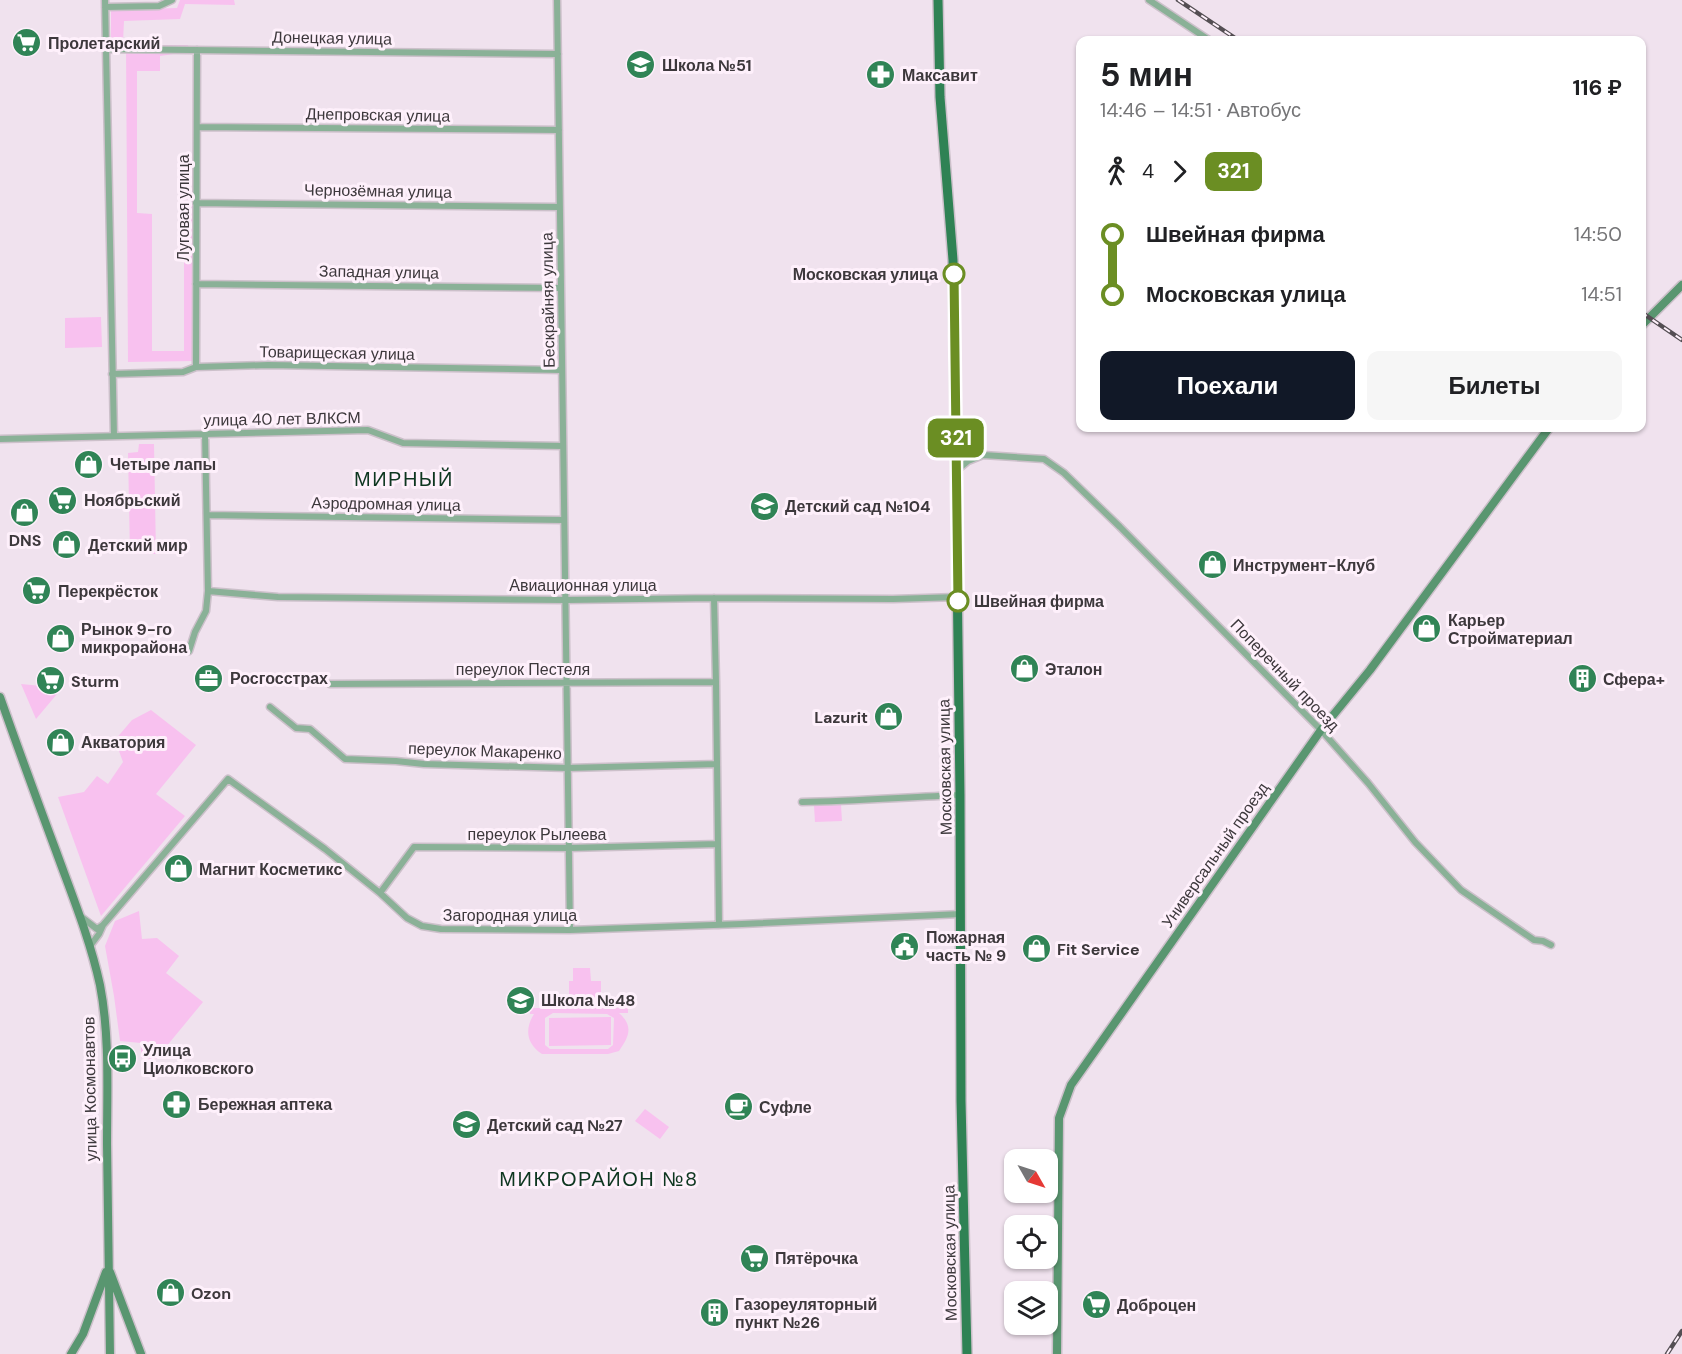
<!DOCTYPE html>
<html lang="ru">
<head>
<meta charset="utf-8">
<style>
	body { margin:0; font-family:"DM Sans",sans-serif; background:#f6f6f6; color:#202124; height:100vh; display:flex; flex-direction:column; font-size:22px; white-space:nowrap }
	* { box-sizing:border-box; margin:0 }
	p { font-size:20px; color:#757577 }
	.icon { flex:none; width:33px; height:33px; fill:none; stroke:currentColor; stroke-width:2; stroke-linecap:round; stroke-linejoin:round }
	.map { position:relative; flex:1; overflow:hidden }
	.drawer { position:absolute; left:1076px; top:36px; width:570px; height:396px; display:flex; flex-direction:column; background:#fff; border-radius:12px; box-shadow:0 2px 4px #0004 }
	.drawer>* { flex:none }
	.badge { padding:0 12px; border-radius:9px; font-size:21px; line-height:39px }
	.needle { width:39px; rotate:129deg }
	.buttons { position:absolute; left:1004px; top:1149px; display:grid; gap:12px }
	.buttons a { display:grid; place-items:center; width:54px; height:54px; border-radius:12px; background:#fff; box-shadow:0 2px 4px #0004; font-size:30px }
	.map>.badge { position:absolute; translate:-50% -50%; box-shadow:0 0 0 3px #fff }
	.legs { display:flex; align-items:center; gap:9px; height:66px; padding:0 24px; font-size:20px }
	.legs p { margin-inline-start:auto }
	.summary { display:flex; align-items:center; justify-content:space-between; height:102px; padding:0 24px }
	h1 { font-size:33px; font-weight:700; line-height:45px }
	.action { display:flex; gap:12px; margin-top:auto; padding:12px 24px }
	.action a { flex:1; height:69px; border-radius:12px; background:#111827; color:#fff; font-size:24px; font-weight:700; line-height:69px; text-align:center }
	.action a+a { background:#f6f6f6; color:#202124 }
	ul { padding:0 24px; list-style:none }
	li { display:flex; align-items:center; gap:21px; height:60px; font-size:22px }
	li i { display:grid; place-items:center; width:9px; height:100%; margin:0 8px; background:currentColor }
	li i::after { content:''; width:15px; height:15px; margin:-8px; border:4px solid; border-radius:50%; background:#fff }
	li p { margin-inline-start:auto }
	li:first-child i { background:linear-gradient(#0000 50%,currentColor 0) }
	li:last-child i { background:linear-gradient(currentColor 50%,#0000 0) }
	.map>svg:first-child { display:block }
	.green { fill:#f8c1ef; fill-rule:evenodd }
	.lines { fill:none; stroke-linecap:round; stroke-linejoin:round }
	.street-casing { stroke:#ccc0ca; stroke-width:9 }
	.secondary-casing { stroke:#ccc0ca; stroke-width:11 }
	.primary-casing { stroke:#ccc0ca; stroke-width:12 }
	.street { stroke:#8ab197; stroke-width:6 }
	.secondary { stroke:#599670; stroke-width:8 }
	.primary { stroke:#2f8254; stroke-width:9 }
	.rail-casing { stroke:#544e53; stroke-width:4.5 }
	.rail { stroke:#fef0fb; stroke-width:2; stroke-dasharray:7; stroke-linecap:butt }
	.line-1-casing { stroke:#fff; stroke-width:14 }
	.line-1 { stroke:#6b8e23; stroke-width:9 }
	.stop-1-dot { fill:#fff; stroke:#6b8e23; stroke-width:3 }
	.labels { text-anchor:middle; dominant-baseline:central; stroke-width:6; stroke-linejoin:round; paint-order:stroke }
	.street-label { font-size:16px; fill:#3d383c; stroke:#fef0fb }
	.poi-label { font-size:16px; font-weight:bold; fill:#3d383c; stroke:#fef0fb; text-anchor:start }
	.stop-label { font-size:16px; font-weight:bold; fill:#3d383c; stroke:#fef0fb; text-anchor:end }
	.quarter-label { font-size:20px; letter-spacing:1.5px; fill:#0e3620; stroke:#fef0fb }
</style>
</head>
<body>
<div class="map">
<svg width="1682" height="1354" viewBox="0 0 1682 1354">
	<rect width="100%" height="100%" fill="#f0e2ee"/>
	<!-- green -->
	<path class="green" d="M180,0H234L235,5L185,4L180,19L124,21L123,42H111V10L177,8Z
		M126,45H188V52L160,56V71H137V213L152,214V351H184V205H193L194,361L128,362Z
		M101,317L102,347L65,348V318Z
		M139,444H154L156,554H130L128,453L138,452Z
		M21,684L52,687L57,694L36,719Z
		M151,710L196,745L156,794L185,816L101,916L58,797L84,792L97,776L108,784L123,762L115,740L132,720Z
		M841,805L842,821L815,822L814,806Z
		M139,911L142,939L157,938L179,956L166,973L203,1002L156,1059L141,1058V1043L120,1041L114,996L105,946L115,921Z
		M573,968H590L591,981H601V1003H569V981H573Z
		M530,1008H628V1013H619C634,1026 629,1037 619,1051L608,1054H542C527,1044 524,1030 534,1014H530ZM553,1013L607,1014L614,1018L613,1045L608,1049H550L545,1045V1018Z
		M611,1017V1045L549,1046V1018Z
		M645,1109L669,1127L660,1139L635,1121Z"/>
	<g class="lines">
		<defs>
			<path id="street" d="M105,0L114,436
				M557,0L570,930
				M1149,0L1209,40
				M105,7L159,6L172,0
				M106,49L558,54
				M197,127L559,130
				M196,203L560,207
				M196,284L561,288
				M196,367L197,50
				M112,374L183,372L196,367L268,365L562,370
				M956,436L969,451L983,455L1044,459L1064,473L1120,527L1321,730L1368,783L1415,842L1461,890L1534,940L1543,941L1551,945
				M0,439L368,430L403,443L563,446
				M956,471L968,461L983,455
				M207,515L564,520
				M208,591L278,597L566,600L714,598L893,599L958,597
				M714,598L716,682L719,925
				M189,651L195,632L206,611L208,591L205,433
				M330,684L716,682
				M270,707L296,728L310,729L345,759L396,761L424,764L568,768L717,764
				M802,802C855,801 908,797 960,795
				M380,893L414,847L569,848L718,844
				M80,916L97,929L103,925
				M90,946L99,934L103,925L228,779L325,849L380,893L407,918L422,926L441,929L570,930L742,924L961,914"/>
			<path id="secondary" d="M1641,326L1682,285
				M0,697C18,748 37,800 56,851C72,895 90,939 100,985C110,1037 107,1091 107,1144C108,1214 109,1284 110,1354
				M110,1272L141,1354
				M71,1354L83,1334L106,1272
				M1057,1354L1059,1118L1071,1085L1321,730L1370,670L1549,428"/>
			<path id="primary" d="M938,0L940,97L953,260L960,795L961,1101L967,1354"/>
		</defs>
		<!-- street casing -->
		<use href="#street" class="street-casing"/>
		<!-- secondary casing -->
		<use href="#secondary" class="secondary-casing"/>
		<!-- primary casing -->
		<use href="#primary" class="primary-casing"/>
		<!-- street -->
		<use href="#street" class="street"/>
		<!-- secondary -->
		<use href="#secondary" class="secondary"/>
		<!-- primary -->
		<use href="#primary" class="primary"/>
		<defs>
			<path id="rail" d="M1178,0L1238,40
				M1641,312L1682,340
				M1667,1354L1682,1331"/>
		</defs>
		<!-- rail casing -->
		<use href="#rail" class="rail-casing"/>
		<!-- rail -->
		<use href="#rail" class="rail"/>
	</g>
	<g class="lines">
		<defs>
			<path id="line-1" d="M954,274L958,601"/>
		</defs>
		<!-- line-1 casing -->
		<use href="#line-1" class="line-1-casing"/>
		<!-- line-1 -->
		<use href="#line-1" class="line-1"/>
	</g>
	<!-- icons -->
	<defs>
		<symbol id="supermarket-disc" viewBox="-11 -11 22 22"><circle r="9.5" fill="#308456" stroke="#fef0fb"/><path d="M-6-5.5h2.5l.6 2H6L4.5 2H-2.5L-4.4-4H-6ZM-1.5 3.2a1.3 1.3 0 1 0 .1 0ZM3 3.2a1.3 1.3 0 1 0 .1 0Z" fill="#fff"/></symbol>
		<symbol id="school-disc" viewBox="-11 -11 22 22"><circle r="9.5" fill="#308456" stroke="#fef0fb"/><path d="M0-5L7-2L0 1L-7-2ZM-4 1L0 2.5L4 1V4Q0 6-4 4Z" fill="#fff"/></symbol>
		<symbol id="pharmacy-disc" viewBox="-11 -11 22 22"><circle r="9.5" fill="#308456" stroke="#fef0fb"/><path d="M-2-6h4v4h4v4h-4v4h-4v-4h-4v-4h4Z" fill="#fff"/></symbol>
		<symbol id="shop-disc" viewBox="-11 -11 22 22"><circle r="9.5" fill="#308456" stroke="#fef0fb"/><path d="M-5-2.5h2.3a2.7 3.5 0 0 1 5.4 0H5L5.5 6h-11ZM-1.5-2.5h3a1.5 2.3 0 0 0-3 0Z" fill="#fff"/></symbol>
		<symbol id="office-disc" viewBox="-11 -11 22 22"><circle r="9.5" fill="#308456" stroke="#fef0fb"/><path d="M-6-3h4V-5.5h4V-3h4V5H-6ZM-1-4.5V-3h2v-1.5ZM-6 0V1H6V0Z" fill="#fff"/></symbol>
		<symbol id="building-disc" viewBox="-11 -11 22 22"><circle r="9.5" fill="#308456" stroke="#fef0fb"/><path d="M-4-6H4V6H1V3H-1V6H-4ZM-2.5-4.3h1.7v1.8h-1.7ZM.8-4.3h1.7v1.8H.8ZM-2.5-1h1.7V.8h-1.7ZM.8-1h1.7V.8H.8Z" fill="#fff"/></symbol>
		<symbol id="civic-disc" viewBox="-11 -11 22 22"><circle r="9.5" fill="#308456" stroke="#fef0fb"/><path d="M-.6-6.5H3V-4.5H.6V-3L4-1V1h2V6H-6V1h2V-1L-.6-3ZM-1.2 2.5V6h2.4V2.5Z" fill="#fff"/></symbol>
		<symbol id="bus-disc" viewBox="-11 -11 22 22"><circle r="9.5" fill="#308456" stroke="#fef0fb"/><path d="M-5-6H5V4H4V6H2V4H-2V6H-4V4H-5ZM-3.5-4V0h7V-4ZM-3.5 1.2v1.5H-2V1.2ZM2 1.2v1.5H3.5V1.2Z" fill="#fff"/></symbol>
		<symbol id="cafe-disc" viewBox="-11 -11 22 22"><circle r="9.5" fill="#308456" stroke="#fef0fb"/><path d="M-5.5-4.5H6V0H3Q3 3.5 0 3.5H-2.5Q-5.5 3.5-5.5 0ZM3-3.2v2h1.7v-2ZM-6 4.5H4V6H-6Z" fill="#fff"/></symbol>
	</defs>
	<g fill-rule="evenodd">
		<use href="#supermarket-disc" x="10" y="26" width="33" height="33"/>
		<use href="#school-disc" x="624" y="48" width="33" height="33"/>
		<use href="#pharmacy-disc" x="864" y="58" width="33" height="33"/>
		<use href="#shop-disc" x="72" y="448" width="33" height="33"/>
		<use href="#supermarket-disc" x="46" y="484" width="33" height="33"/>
		<use href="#school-disc" x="748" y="490" width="33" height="33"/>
		<use href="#shop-disc" x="8" y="496" width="33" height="33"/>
		<use href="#shop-disc" x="50" y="528" width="33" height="33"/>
		<use href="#shop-disc" x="1196" y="548" width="33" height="33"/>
		<use href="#supermarket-disc" x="20" y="574" width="33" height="33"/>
		<use href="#shop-disc" x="1410" y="612" width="33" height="33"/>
		<use href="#shop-disc" x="44" y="622" width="33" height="33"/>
		<use href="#shop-disc" x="1008" y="652" width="33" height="33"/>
		<use href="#office-disc" x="192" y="662" width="33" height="33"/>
		<use href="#building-disc" x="1566" y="662" width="33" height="33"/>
		<use href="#supermarket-disc" x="34" y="664" width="33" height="33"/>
		<use href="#shop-disc" x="872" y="700" width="33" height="33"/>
		<use href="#shop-disc" x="44" y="726" width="33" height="33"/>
		<use href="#shop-disc" x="162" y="852" width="33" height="33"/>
		<use href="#civic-disc" x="888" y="930" width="33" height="33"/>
		<use href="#shop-disc" x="1020" y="932" width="33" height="33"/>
		<use href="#school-disc" x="504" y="984" width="33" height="33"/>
		<use href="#bus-disc" x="106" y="1042" width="33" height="33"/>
		<use href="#pharmacy-disc" x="160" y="1088" width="33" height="33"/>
		<use href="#cafe-disc" x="722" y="1090" width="33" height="33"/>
		<use href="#school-disc" x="450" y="1108" width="33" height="33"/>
		<use href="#supermarket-disc" x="738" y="1242" width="33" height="33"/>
		<use href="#shop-disc" x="154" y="1276" width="33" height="33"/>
		<use href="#supermarket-disc" x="1080" y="1288" width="33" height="33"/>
		<use href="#building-disc" x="698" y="1296" width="33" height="33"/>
	</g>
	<!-- markers -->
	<g class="stop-1-dot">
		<circle cx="954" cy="274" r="10"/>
		<circle cx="958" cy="601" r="10"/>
	</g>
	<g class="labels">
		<!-- street labels -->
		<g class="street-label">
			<text transform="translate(332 38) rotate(1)">Донецкая улица</text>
			<text transform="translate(378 115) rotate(1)">Днепровская улица</text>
			<text transform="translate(378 191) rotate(1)">Чернозёмная улица</text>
			<text transform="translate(183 208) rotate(-90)">Луговая улица</text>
			<text transform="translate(379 272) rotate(1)">Западная улица</text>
			<text transform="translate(548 300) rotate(-91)">Бескрайняя улица</text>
			<text transform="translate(337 353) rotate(1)">Товарищеская улица</text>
			<text transform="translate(282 419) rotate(-1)">улица 40 лет ВЛКСМ</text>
			<text transform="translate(386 504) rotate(1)">Аэродромная улица</text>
			<text x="583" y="585">Авиационная улица</text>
			<text x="523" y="669">переулок Пестеля</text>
			<text transform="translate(1285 675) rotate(46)">Поперечный проезд</text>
			<text transform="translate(485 751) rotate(2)">переулок Макаренко</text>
			<text transform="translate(945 767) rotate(-91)">Московская улица</text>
			<text x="537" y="834">переулок Рылеева</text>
			<text transform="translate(1215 855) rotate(-55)">Универсальный проезд</text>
			<text x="510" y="915">Загородная улица</text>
			<text transform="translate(90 1089) rotate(-91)">улица Космонавтов</text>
			<text transform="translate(950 1253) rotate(-91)">Московская улица</text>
		</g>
		<!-- poi labels -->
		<g class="poi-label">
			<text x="48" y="43">Пролетарский</text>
			<text x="662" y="65">Школа №51</text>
			<text x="902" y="75">Максавит</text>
			<text x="110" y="464">Четыре лапы</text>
			<text x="84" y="500">Ноябрьский</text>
			<text x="785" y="506">Детский сад №104</text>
			<text x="25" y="540" text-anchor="middle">DNS</text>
			<text x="88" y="545">Детский мир</text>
			<text x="1233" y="565">Инструмент-Клуб</text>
			<text x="58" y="591">Перекрёсток</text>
			<text x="1448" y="620">Карьер<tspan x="1448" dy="18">Стройматериал</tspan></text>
			<text x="81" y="629">Рынок 9-го<tspan x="81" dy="18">микрорайона</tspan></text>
			<text x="1045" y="669">Эталон</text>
			<text x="230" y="678">Росгосстрах</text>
			<text x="1603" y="679">Сфера+</text>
			<text x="71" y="681">Sturm</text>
			<text x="868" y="717" text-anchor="end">Lazurit</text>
			<text x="81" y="742">Акватория</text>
			<text x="199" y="869">Магнит Косметикс</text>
			<text x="926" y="937">Пожарная<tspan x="926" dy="18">часть № 9</tspan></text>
			<text x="1057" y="949">Fit Service</text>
			<text x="541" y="1000">Школа №48</text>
			<text x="143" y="1050">Улица<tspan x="143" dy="18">Циолковского</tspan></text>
			<text x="198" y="1104">Бережная аптека</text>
			<text x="759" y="1107">Суфле</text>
			<text x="487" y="1125">Детский сад №27</text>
			<text x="775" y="1258">Пятёрочка</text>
			<text x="191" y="1293">Ozon</text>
			<text x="735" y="1304">Газореуляторный<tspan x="735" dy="18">пункт №26</tspan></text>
			<text x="1117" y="1305">Доброцен</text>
		</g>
		<!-- stop labels -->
		<g class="stop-label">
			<text x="938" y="274">Московская улица</text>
			<text x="974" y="601" text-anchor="start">Швейная фирма</text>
		</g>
		<!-- quarter labels -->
		<g class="quarter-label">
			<text x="404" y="479">МИРНЫЙ</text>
			<text x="599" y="1179">МИКРОРАЙОН №8</text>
		</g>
	</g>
</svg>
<div class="buttons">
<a><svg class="needle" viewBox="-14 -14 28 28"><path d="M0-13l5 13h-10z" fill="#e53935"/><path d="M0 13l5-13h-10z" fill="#757577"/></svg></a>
<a><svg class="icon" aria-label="locate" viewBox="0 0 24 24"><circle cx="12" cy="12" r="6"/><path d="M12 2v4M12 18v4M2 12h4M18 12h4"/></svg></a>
<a><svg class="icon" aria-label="layers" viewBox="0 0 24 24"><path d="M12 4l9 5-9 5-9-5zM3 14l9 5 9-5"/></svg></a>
</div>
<b class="badge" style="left:956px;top:438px;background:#6b8e23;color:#fff">321</b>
<section class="drawer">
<div class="summary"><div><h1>5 мин</h1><p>14:46 – 14:51 · Автобус</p></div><b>116 ₽</b></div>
<div class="legs"><svg class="icon" aria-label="walk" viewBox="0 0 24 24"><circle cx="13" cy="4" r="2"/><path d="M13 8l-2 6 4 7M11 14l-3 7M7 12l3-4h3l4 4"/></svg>4<svg class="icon" aria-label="forward" viewBox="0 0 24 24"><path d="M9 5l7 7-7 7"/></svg><b class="badge" style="background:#6b8e23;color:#fff">321</b></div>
<ul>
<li><i style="color:#6b8e23"></i><b>Швейная фирма</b><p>14:50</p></li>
<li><i style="color:#6b8e23"></i><b>Московская улица</b><p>14:51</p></li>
</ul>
<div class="action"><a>Поехали</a><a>Билеты</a></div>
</section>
</div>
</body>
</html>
